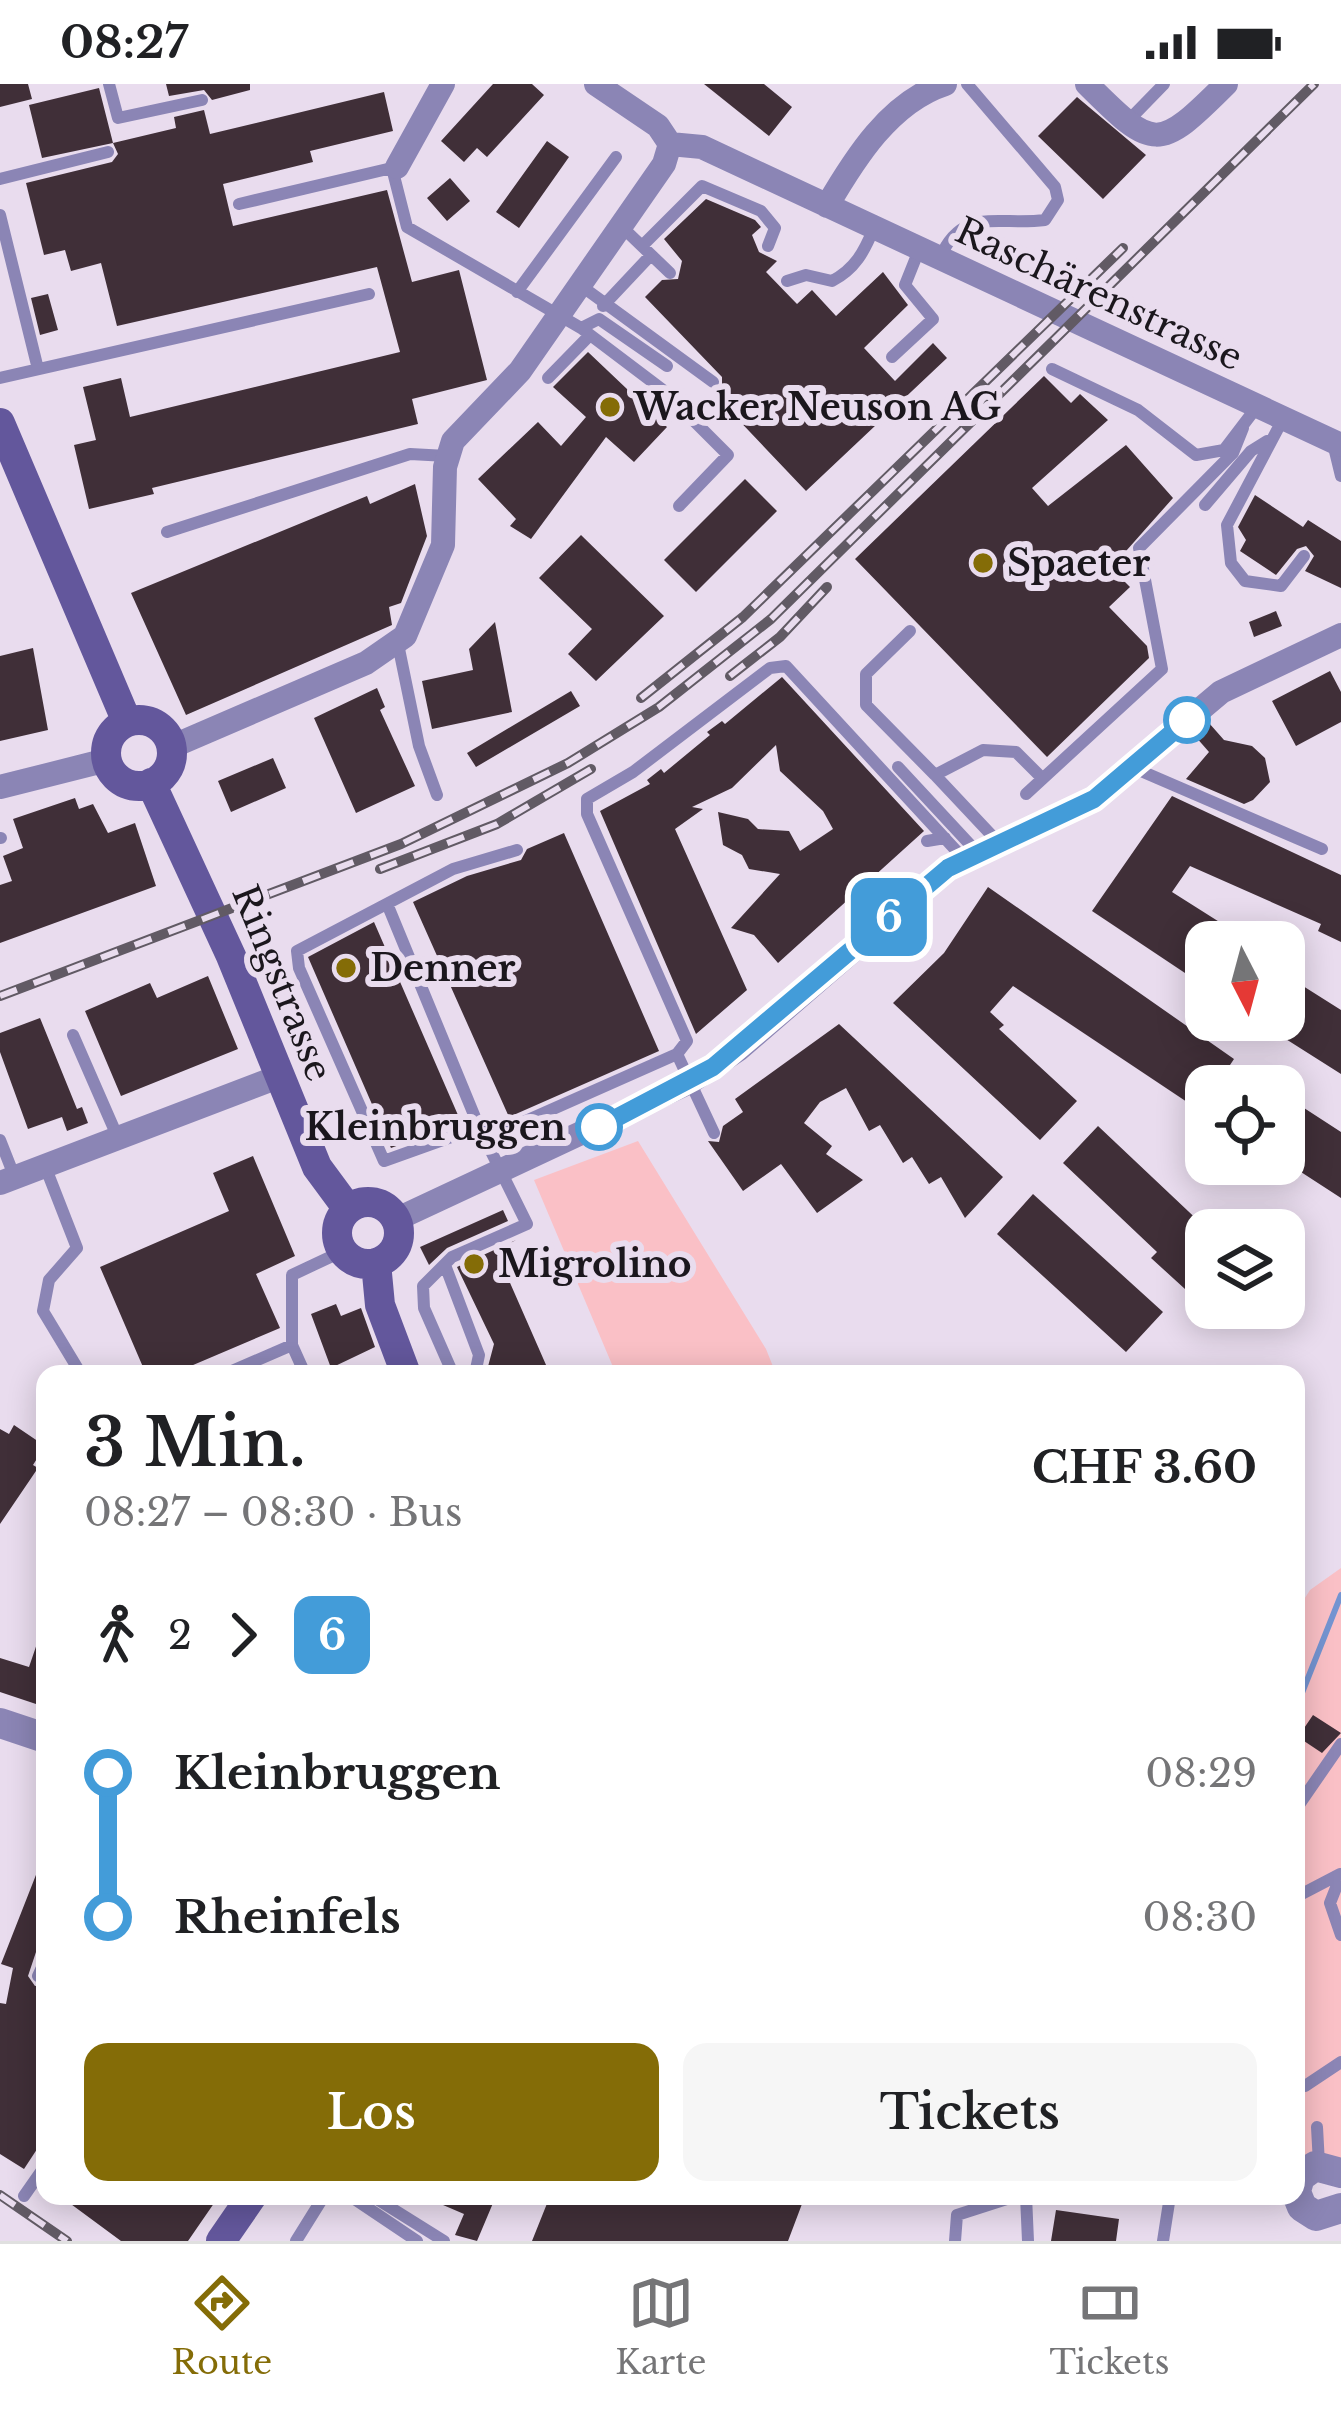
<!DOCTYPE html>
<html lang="de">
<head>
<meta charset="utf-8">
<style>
	body { margin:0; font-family:"Libre Baskerville",serif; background:#f6f6f6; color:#202124; height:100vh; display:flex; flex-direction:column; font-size:45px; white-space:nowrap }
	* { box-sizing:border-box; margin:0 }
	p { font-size:39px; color:#757577 }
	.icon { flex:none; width:66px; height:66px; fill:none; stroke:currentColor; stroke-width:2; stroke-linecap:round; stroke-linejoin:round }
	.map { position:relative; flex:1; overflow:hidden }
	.panel { position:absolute; left:36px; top:1281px; width:1269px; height:840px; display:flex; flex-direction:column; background:#fff; border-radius:24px; box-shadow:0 6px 30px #0003 }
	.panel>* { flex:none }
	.badge { padding:0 24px; border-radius:18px; font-size:42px; line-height:78px }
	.needle { width:78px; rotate:174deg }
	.buttons { position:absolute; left:1185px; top:837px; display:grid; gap:24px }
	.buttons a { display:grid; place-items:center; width:120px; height:120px; border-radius:24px; background:#fff; box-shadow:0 6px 30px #0003; font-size:60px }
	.map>.badge { position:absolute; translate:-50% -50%; box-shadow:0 0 0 6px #fff }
	.legs { display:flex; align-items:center; gap:18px; height:132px; padding:0 48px; font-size:39px }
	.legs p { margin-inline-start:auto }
	.head { display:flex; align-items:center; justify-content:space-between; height:204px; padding:0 48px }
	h1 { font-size:66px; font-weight:600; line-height:90px }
	.action { display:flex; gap:24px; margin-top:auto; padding:24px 48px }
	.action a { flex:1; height:138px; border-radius:24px; background:#846c07; color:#fff; font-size:48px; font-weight:600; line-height:138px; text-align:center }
	.action a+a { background:#f6f6f6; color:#202124 }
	ul { padding:0 48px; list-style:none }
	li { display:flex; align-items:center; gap:42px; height:144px; font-size:45px }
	li i { display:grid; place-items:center; width:18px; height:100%; margin:0 15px; background:currentColor }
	li i::after { content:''; width:30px; height:30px; margin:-15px; border:9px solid; border-radius:50%; background:#fff }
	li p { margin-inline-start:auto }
	li:first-child i { background:linear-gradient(#0000 50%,currentColor 0) }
	li:last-child i { background:linear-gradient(currentColor 50%,#0000 0) }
	.status { display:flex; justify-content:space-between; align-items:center; height:84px; padding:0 60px; background:#fff; direction:ltr }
	.status svg { height:33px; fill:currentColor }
	.menu { display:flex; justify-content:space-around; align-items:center; height:168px; border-top:3px solid #e0e0e0; background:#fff; font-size:33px; color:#757577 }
	.menu a { display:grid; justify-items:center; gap:6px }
	.menu .selected { color:#846c07 }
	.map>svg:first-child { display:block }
	.green { fill:#fac0c6 }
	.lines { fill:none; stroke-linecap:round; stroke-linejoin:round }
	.stream { stroke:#7494d1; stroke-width:6 }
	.building { fill:#402f38 }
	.service { stroke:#8b85b5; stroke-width:12 }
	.minor { stroke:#8b85b5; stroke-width:24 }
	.tertiary { stroke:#8b85b5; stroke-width:30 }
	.secondary { stroke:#63579c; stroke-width:30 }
	.rail-casing { stroke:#615a64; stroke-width:10 }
	.rail { stroke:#e9dcee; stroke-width:6; stroke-dasharray:18; stroke-linecap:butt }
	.line-1-casing { stroke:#fff; stroke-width:27 }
	.line-1 { stroke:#439cd9; stroke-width:18 }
	.poi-dot { fill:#846c07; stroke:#e9dcee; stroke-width:4.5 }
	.stop-1-dot { fill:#fff; stroke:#439cd9; stroke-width:6 }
	.labels { text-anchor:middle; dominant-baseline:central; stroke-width:12; stroke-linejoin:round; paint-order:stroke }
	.street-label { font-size:36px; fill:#1b171d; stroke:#e9dcee }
	.poi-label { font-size:36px; font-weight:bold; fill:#1b171d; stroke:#e9dcee; text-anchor:start }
	.stop-label { font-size:36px; font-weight:bold; fill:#1b171d; stroke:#e9dcee; text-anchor:end }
</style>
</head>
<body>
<div class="status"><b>08:27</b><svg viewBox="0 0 49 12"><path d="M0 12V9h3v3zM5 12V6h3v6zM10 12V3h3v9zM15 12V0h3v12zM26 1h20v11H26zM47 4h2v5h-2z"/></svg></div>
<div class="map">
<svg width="1341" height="2157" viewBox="0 0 1341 2157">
	<rect width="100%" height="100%" fill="#e9dcee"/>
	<!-- green -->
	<path class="green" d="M638,1057L766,1265L776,1290H616L534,1096Z
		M1341,1484V2081L1296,2087V1528L1310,1506Z"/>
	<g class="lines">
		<!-- stream -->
		<path class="stream" d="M1296,1624L1341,1511"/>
	</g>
	<!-- building -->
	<path class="building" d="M0,0H28L32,15L0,23Z
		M166,0H250V6L212,16L204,6L169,12Z
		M493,0H532L544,11L487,73L477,64L464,78L441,57Z
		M704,0H764L792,23L769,52Z
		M99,4L113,59L42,74L29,21Z
		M384,8L393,47L310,67L313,78L223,100L233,142L387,106L412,198L459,186L487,296L412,315L418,340L152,404L154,410L89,425L74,361L96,356L83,303L121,294L130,333L400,268L377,183L117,242L101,179L71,187L65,166L44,171L26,99L112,78L118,70L113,59L176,44L174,33L204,26L210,50Z
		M1077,13L1146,71L1103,115L1038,52Z
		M547,57L569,73L519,144L496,128Z
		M450,94L470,117L447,137L427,114Z
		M706,115L755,136L761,143L752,151L759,168L777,177L766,188L797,220L812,206L836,232L883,188L908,221L864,264L895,297L933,259L947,274L806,407L712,308L722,303V293L645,213L662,196L678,195L682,177L664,155Z
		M48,210L58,246L40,251L31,214Z
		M588,268L667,343L634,378L606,353L531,455L510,442L516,435L478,395L538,338L561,362L586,333L553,303Z
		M1044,292L1071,319L1080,310L1108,336L1032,404L1048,422L1126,361L1173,414L1111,484L1130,503L1109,523L1147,562L1149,574L1047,673L855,475Z
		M745,395L777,427L696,508L664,476Z
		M415,400L427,452L401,519L389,523L392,541L186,631L131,509L367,412L370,420Z
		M1255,411L1303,443L1308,436L1341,457V504L1305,487L1314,472L1306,462L1297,465L1276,491L1240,467L1246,456L1238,443Z
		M581,451L664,532L596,597L568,570L592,545L539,494Z
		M1276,527L1282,542L1254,553L1249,538Z
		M495,538L512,628L432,645L422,597L473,586L469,565Z
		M33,564L48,646L0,657V572Z
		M1330,587L1341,608V638L1296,662L1272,617Z
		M782,593L924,747L778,879L754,851L731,844L780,790L749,785L742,771L723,761L718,728L748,735L758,745L789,747L800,767L833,745L823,727L780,687L776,661L732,704L692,723L703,725L675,745L747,906L696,950L600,727L650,700L647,696L661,685L664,689L710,651L707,648L722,637L725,640Z
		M377,604L385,623L380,626L415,702L356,729L314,634Z
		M571,607L580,622L476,683L467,669Z
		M1209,639L1224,656L1252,662L1265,674L1270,698L1253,716L1244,720L1186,695L1209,668L1195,652Z
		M273,674L286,704L231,728L218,697Z
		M1172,712L1341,791V858L1318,847L1321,840L1190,782L1172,808L1251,858H1206V903L1092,827Z
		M75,714L79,725L93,720L108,749L135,739L156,802L0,859V801L12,797L3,772L23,764L13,735Z
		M564,749L659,967L509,1033L413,818L467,792L521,776L527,765Z
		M988,803L1234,975L1216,1002H1206L1199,1026L1013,902L990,928L1004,941L999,945L1077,1017L1040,1056L893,919L944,869Z
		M374,838L461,1038L391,1064L308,873Z
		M1284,890L1341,926V990L1256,936H1284Z
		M208,892L238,965L121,1012L85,927L150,899L157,914Z
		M40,934L77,1025L82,1023L88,1039L67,1047L62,1033L28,1045L0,968V949Z
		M839,940L1003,1093L965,1134L941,1093L929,1100L912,1073L903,1079L880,1041L869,1047L846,1004L820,1018L804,1039L832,1062L826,1070L863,1096L817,1129L781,1080L743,1107L708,1057L719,1058L723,1042L743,1028L735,1015Z
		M1284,1011L1341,1048V1114L1284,1077Z
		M1098,1042L1206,1144V1183L1185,1205L1151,1174L1157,1168L1063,1079Z
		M253,1072L295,1172L256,1190L280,1244L172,1290H146L100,1183L229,1127L213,1089Z
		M1033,1110L1163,1228L1126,1268L997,1150Z
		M503,1126L508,1137L447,1164L429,1181L420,1163Z
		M516,1156L496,1167L550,1290H486L494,1260L457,1183Z
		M336,1220L341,1232L361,1224L375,1263L331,1284L311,1230Z
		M14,1341L45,1362L33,1381L38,1384L0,1440V1345L9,1350Z
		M42,1545L45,1546V1623L0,1608V1574L29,1583Z
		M1313,1631L1341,1649L1322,1669L1298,1653Z
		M43,1773L45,1841L28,1892L35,1902L45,1900V2053L24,2085L0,2070V1919L6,1920L13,1884L1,1880Z
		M60,2112H219L188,2157H121Z
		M422,2112H496L477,2157L455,2151L464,2130Z
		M550,2112H805L788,2157H532Z
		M1056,2126L1119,2135L1116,2157H1051Z"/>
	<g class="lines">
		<!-- service -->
		<path class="service" d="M109,0L118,34L202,16
			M1127,38L1164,0
			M392,84L407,143L581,244L663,306L728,371L679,422
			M0,95L108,68
			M239,120L396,83
			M0,131L38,285
			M621,142L670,189
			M642,162L702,102L761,127L775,144L768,162
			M940,174C962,122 998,142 1045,136L1058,116L1055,103L967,0
			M787,197L806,191L832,197C855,185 864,168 874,144
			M580,201L713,298
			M517,208L616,73
			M603,222L651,171
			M581,244L599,235L667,282
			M892,273L933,235L905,201L919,166
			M1052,285L1138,326L1196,371L1224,366L1256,324
			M0,294L369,210
			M548,294L590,251
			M1282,337L1227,441L1231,479L1245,497L1281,502L1304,472
			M1333,359L1341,392
			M1205,421L1251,367L1267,357
			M167,448L410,370L447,372
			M910,547L866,590V621L935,691L983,666L1016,668L1042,694
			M398,560L419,662L437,711
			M898,683L976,767
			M1134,684L1322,765
			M935,691L997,757
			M1026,710L1162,585L1139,464L1233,369L1243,344
			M0,754H1
			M927,757L945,754
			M388,822L479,1043L527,1140L452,1173L423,1202L424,1224L453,1290
			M73,951L118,1054
			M479,1043L384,1077L299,884L297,867L453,785L517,766
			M714,1049L677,970L687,957L587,730V715L633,688L770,584L786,582L963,774
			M485,1055L677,970
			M0,1056L15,1094
			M45,1082L77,1164L49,1196L43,1227L81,1290
			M445,1181L479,1271L475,1290
			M292,1261L305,1290
			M225,1290L292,1261V1191L343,1167
			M1296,1725L1341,1660
			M1341,1791L1330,1819L1341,1851
			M1296,1813L1340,1790
			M38,1892L45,1877
			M1305,2002L1341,1978
			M1317,2043L1319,2080
			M24,2112L45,2082
			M350,2112L417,2157
			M372,2112L444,2157
			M1026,2112L1028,2157
			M296,2157L324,2112
			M955,2157L957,2131L1016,2112
			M1163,2157L1170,2112"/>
		<!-- minor -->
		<path class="minor" d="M596,0L658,42L670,60
			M1087,0C1154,67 1158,68 1226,0
			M670,60L702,63L1341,361
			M397,83L443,0
			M827,122C855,74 890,18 945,0
			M171,663L366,579L405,552L443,461L445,383L453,357L520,287L664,80L670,60
			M0,703L107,676
			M0,1099L278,993
			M395,1136L690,998L739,965L948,784L1094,715L1221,608L1341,551"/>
		<!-- tertiary -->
		<path class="tertiary" d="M0,1639L45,1654
			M1296,2107L1300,2093L1315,2082L1341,2089
			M1296,2108L1302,2123L1316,2132L1341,2124"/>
		<!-- secondary -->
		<path class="secondary" d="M0,339L127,638
			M106 669a33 33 0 1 1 66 0a33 33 0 1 1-66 0Z
			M151,699L231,872L317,1083L348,1125
			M337 1149a31 31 0 1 1 62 0a31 31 0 1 1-62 0Z
			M376,1179L380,1221L406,1290
			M221,2157L252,2112"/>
		<defs>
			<path id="rail" d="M730,592L780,553L827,503
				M641,614L743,533L1123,164
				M380,785L497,740L591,685
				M0,912L401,760L568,679L659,623L771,535L1314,0
				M0,2111L67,2157"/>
		</defs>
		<!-- rail casing -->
		<use href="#rail" class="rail-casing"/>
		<!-- rail -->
		<use href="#rail" class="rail"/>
	</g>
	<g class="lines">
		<defs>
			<path id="line-1" d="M599,1043L713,983L948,784L1094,715L1187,636"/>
		</defs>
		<!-- line-1 casing -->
		<use href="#line-1" class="line-1-casing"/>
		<!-- line-1 -->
		<use href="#line-1" class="line-1"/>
	</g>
	<!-- markers -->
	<g class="poi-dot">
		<circle cx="610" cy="323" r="12"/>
		<circle cx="983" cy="479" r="12"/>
		<circle cx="346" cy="884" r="12"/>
		<circle cx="474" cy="1180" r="12"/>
	</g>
	<g class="stop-1-dot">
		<circle cx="1187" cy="636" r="21"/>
		<circle cx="599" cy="1043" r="21"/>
	</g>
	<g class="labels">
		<!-- street labels -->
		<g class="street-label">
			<text transform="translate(1099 210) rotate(25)">Raschärenstrasse</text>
			<text transform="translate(282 899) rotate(68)">Ringstrasse</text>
		</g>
		<!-- poi labels -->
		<g class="poi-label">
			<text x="634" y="323">Wacker Neuson AG</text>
			<text x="1007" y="479">Spaeter</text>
			<text x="370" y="884">Denner</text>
			<text x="498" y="1180">Migrolino</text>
		</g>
		<!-- stop labels -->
		<g class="stop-label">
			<text x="566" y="1043">Kleinbruggen</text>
		</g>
	</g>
</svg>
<div class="buttons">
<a><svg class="needle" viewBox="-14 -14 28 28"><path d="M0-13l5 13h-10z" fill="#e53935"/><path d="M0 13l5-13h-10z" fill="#757577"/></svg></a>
<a><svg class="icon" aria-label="locate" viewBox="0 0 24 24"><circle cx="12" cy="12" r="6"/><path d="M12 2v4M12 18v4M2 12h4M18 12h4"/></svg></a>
<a><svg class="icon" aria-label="layers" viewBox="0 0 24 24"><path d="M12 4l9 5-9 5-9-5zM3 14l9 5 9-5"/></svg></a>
</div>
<b class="badge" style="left:889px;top:833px;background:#439cd9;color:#fff">6</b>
<section class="panel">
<div class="head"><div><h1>3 Min.</h1><p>08:27 – 08:30 · Bus</p></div><b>CHF 3.60</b></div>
<div class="legs"><svg class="icon" aria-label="walk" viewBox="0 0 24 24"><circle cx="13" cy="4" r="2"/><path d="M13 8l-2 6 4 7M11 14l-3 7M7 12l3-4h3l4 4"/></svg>2<svg class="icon" aria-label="forward" viewBox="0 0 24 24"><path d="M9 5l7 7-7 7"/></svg><b class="badge" style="background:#439cd9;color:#fff">6</b></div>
<ul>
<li><i style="color:#439cd9"></i><b>Kleinbruggen</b><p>08:29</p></li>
<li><i style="color:#439cd9"></i><b>Rheinfels</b><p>08:30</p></li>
</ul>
<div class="action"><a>Los</a><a>Tickets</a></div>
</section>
</div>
<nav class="menu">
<a class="selected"><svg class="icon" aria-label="directions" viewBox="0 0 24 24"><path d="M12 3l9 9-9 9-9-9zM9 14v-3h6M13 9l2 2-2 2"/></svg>Route</a>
<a><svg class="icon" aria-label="map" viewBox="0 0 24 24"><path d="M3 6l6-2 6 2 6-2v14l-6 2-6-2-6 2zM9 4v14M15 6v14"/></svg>Karte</a>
<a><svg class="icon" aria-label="tickets" viewBox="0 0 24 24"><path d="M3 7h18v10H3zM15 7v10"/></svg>Tickets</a>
</nav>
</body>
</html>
